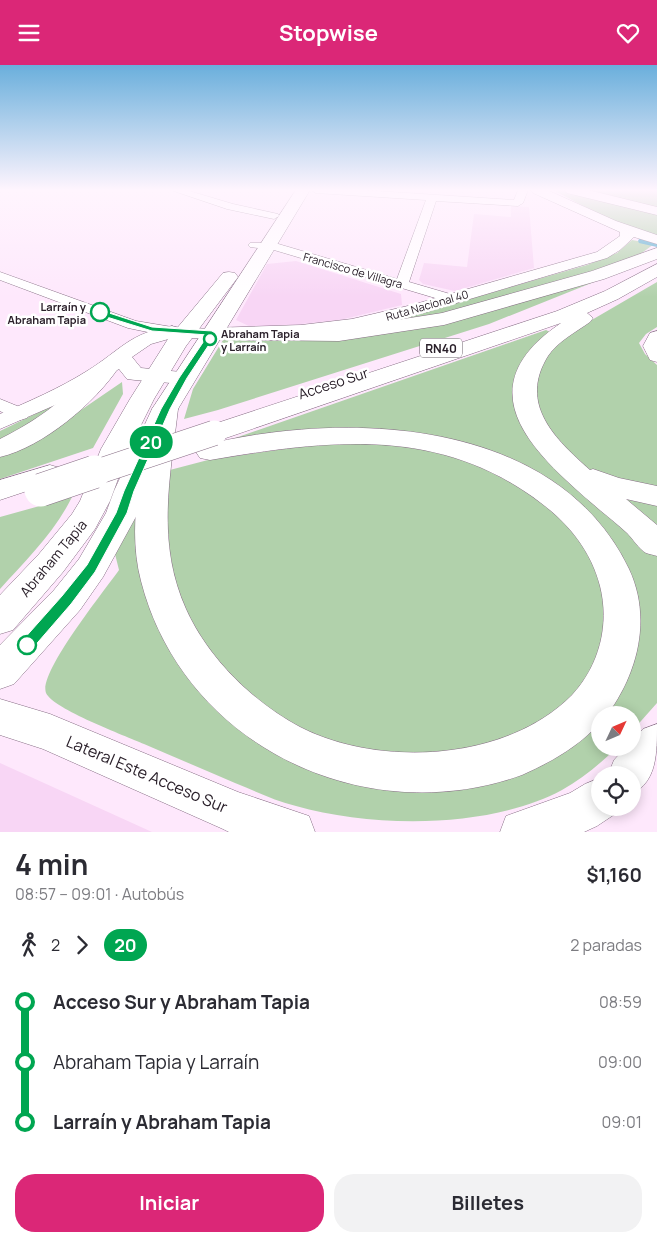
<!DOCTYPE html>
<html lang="es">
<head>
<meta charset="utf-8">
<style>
	body { margin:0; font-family:Manrope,sans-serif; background:#f2f2f3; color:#2b2b33; height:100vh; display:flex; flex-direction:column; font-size:19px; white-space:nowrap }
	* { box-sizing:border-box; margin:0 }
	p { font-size:16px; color:#7c7c81 }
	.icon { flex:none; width:28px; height:28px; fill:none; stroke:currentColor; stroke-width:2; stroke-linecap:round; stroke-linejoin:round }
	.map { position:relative; height:767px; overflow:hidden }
	.details { display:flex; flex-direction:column; background:#fff; flex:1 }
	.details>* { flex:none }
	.badge { padding:0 10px; border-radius:16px; font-size:18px; line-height:32px }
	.needle { width:32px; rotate:46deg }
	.tools { position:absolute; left:591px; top:641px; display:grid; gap:10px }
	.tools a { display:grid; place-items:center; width:50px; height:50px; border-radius:50%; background:#fff; box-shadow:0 2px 12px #0003; font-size:25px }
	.map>.badge { position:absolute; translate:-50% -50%; box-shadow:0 0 0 2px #fff }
	.legs { display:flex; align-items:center; gap:8px; height:55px; padding:0 15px; font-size:16px }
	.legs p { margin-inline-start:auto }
	.headline { display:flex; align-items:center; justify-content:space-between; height:85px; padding:0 15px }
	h1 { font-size:28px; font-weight:700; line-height:38px }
	.action { display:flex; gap:10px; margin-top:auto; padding:10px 15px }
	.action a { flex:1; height:58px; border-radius:20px; background:#db2777; color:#fff; font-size:20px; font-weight:700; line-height:58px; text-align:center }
	.action a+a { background:#f2f2f3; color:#2b2b33 }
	ul { padding:0 15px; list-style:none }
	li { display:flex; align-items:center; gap:18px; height:60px; font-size:19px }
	li i { display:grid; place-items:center; width:8px; height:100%; margin:0 6px; background:currentColor }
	li i::after { content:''; width:12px; height:12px; margin:-6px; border:4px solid; border-radius:50%; background:#fff }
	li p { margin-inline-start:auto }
	li:first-child i { background:linear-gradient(#0000 50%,currentColor 0) }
	li:last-child i { background:linear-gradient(currentColor 50%,#0000 0) }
	header { display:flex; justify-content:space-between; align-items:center; height:65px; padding:0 15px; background:#db2777; color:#fff; font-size:22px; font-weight:700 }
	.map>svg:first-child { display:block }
	.built { fill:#f8d6f5 }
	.green { fill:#b1d1ab }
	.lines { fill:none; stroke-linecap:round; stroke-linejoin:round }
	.canal { fill:#4ea8cb; fill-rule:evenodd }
	.minor-casing { stroke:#876e85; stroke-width:1 }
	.tertiary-casing { stroke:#876e85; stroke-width:1 }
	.secondary-casing { stroke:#876e85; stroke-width:1 }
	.motorway-casing { stroke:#876e85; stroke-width:1 }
	.minor { fill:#fff; fill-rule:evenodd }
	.tertiary { fill:#fff; fill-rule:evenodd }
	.secondary { fill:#fff; fill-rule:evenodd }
	.motorway { fill:#fff; fill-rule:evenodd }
	.motorway-bridge-far1-casing { stroke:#876e85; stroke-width:26; stroke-linecap:butt }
	.motorway-bridge-casing { stroke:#876e85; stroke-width:34; stroke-linecap:butt }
	.motorway-bridge-far1 { stroke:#fff; stroke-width:25 }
	.motorway-bridge { stroke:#fff; stroke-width:33 }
	.line-1 { fill:#00a651; stroke:#fff }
	.stop-1-dot { fill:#fff; stroke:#00a651; stroke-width:2.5 }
	.labels { text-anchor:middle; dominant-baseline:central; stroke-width:5; stroke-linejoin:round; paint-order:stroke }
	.far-street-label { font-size:11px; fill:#2a202a; stroke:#fff }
	.far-stop-label { font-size:11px; font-weight:bold; fill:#2a202a; stroke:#fff; text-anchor:end }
	.shield { fill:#fff; stroke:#6a636a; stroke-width:1 }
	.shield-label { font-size:12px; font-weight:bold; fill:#2a202a }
	.street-label { font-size:14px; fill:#2a202a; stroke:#fff }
	.near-street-label { font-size:16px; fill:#2a202a; stroke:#fff }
</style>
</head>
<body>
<header><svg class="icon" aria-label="menu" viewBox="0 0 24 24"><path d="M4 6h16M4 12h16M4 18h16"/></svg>Stopwise<svg class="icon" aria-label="heart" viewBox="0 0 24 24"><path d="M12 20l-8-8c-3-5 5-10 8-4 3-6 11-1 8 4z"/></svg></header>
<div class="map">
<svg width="657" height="767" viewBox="0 0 657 767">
	<rect width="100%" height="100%" fill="#fee8fc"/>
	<!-- built -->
	<path class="built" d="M511,141L529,142L534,203L455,226L423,219L419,215L424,198L467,202L474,149L511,152Z
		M296,196L401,229L402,240L340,255L261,263H253L236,255L267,199Z
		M0,698L152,767H0Z"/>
	<!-- green -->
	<path class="green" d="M553,125H561L657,150V173L606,153Z
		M581,125H657V143Z
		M632,175L654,179L635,193L460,246L331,267L407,252L587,200L617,188Z
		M599,215L489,259L218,345L184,354L193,324L223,275L268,276L350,271Z
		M657,217V262L646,269L639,278L645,289L657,300V424L599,411L569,393L532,341L540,298L560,277L590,256Z
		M546,265L552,268L515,331L657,489V638L633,665L632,650H600V682L616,683C600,699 582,714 562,725C489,764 374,763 296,741C275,736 255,726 235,718C205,705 174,692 144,679C126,671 53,644 46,628C38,608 105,525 119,505L115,489L136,448L176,582L384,718L607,640L603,473L444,376L215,380Z
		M122,317L123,329L93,383L0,414V389L81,345Z
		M64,335L0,380V366Z
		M319,379H392L457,390L545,435L590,486L606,539L602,589L576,631L532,665L428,696L306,672L219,607L169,518L166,406L208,395Z
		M609,427L657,437V468Z
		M72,432C55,467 26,495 0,524V452Z"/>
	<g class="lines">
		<!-- canal -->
		<path class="canal" d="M643,173L657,176V182L639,178L638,176L639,174Z"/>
		<defs>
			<path id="minor" d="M171,125H186L233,139L278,149L279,151L274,154L227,144Z
				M311,125H361L514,135L518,125H528L523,138L518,141L436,136L409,217L457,231L459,234L452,238L274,185L250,182L248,180L250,178H275L397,214L426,135L316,128Z
				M0,207L136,256L172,262L212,264L217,266L220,269L217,272L212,274L172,272L128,263L0,215Z
				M0,334L27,345L29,349L27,353L20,355L13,353L0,346Z"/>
			<path id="tertiary" d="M531,125H547L616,156L657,170V179L634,172L620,185L607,193L423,248L352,266L301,272L212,275L205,273L202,269L205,265L212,263L301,260L352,254L412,240L597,187L620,171V167L533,128Z
				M172,261L179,263L182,267L179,271L151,279L132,292L141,303L191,308L194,313L191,318L183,319L135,315L127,314L119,304L62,337L0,364V349C30,336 60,323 87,306C121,285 129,268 172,261Z
				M657,266V297L650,295L643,281L650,268Z
				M0,634L50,649L238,727L309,751L315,767H229L223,764L43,684L0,670Z
				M657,659C657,689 657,716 632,729V710H608L614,695L626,682H632V676L643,664Z
				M600,713V742H618L615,749L597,761L584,767H500L506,751L570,728L585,719Z"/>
			<path id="secondary" d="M296,125H310L178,344L144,426L138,448L103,512L80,545L14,619L0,624V580L54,525L79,494L106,448L114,426L152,344Z
				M229,207L235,208L238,212L186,281L154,334L129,384L110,436L95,464L63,507L13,565L0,569V530L39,489L72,449L80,436L101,384L130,334L168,274L223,208Z"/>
			<path id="motorway" d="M565,125H588L657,142V150L567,128Z
				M657,183V194L604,214L444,260L339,276L247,275L240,273L236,269L240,265L247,263L339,264L442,248L592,206Z
				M657,199V212L618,234L587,248L593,253L590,257C576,267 557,277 548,291C518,339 555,374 590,405L593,404L619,413L657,421V441L626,434L657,460V491C654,490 649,489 646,488C639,484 633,474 627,468C619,461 610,453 601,446C538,392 460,326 561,258L223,374L214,376L205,374L201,368L205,362L557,246L605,226Z
				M108,295L116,297L119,302C95,338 43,382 0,392V374C22,363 43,350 62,334C75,323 93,299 108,295Z
				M165,336L174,339L178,344C170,414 156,477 186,544C208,593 253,637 300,662C380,703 507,696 572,630C599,601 610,560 600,521C591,486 569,459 541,438C439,360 328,375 210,395L200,393L196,387L200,381C343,345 556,351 629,504C652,553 638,608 607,650H600V658C578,682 551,697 522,710C364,767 183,680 141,516C126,459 143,401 152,344L156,339Z
				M50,400L60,403L64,409L60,415L0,435V415Z"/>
		</defs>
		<!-- minor casing -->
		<use href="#minor" class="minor-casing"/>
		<!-- tertiary casing -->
		<use href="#tertiary" class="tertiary-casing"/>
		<!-- secondary casing -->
		<use href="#secondary" class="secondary-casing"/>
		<!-- motorway casing -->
		<use href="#motorway" class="motorway-casing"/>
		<!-- minor -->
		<use href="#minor" class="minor"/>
		<!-- tertiary -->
		<use href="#tertiary" class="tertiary"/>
		<!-- secondary -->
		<use href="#secondary" class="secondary"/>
		<!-- motorway -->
		<use href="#motorway" class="motorway"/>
		<defs>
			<path id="motorway-bridge-far1" d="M91,409L214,368"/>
			<path id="motorway-bridge" d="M41,425L94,407"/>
		</defs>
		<!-- motorway-bridge-far1 casing -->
		<use href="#motorway-bridge-far1" class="motorway-bridge-far1-casing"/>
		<!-- motorway-bridge casing -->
		<use href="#motorway-bridge" class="motorway-bridge-casing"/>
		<!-- motorway-bridge-far1 -->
		<use href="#motorway-bridge-far1" class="motorway-bridge-far1"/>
		<!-- motorway-bridge -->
		<use href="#motorway-bridge" class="motorway-bridge"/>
	</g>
	<!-- sky -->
	<linearGradient id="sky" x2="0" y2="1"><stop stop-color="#6aafdc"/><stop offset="0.54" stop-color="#fff5fe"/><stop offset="1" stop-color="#fff5fe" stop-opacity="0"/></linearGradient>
	<rect width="657" height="232" fill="url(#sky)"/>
	<!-- line-1 -->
	<path class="line-1" d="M100,245L152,262L212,266L216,269L187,313L170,344L134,426L127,448L95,507L71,539L32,584L27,585L22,584L20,580L22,576L62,531L87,500L116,448L124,426L161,344L179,313L208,270L152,266L97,249V246Z"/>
	<!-- markers -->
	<g class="stop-1-dot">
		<circle cx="100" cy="247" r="9"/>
		<circle cx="210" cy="274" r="6"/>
		<circle cx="27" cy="580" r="9"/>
	</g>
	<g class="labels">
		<!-- far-street labels -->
		<g class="far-street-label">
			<text transform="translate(353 205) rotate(16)">Francisco de Villagra</text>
			<text transform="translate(427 240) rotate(-16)">Ruta Nacional 40</text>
		</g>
		<!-- far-stop labels -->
		<g class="far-stop-label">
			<text x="86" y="241">Larraín y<tspan x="86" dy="13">Abraham Tapia</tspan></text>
			<text x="221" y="268" text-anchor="start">Abraham Tapia<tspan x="221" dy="13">y Larraín</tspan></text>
		</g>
		<!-- shield labels -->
		<rect class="shield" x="420" y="273.5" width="42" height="19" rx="4"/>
		<g class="shield-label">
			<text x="441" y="283">RN40</text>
		</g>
		<!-- street labels -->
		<g class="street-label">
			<text transform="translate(333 318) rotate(-18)">Acceso Sur</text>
			<text transform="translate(53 493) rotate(-50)">Abraham Tapia</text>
		</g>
		<!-- near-street labels -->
		<g class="near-street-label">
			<text transform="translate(147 709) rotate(23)">Lateral Este Acceso Sur</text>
		</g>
	</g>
</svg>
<div class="tools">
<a><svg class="needle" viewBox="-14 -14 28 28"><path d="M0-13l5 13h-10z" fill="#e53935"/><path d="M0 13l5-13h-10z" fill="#7c7c81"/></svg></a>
<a><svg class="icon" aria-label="locate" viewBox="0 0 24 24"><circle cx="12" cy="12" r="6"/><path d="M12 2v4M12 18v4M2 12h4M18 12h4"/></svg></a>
</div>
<b class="badge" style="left:151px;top:377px;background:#00a651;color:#fff">20</b>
</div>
<section class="details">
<div class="headline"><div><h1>4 min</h1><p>08:57 – 09:01 · Autobús</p></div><b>$1,160</b></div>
<div class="legs"><svg class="icon" aria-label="walk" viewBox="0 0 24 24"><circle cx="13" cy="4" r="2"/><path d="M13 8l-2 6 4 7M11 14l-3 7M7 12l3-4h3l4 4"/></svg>2<svg class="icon" aria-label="forward" viewBox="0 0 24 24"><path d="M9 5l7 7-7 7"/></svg><b class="badge" style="background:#00a651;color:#fff">20</b><p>2 paradas</p></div>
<ul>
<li><i style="color:#00a651"></i><b>Acceso Sur y Abraham Tapia</b><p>08:59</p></li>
<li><i style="color:#00a651"></i><span>Abraham Tapia y Larraín</span><p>09:00</p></li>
<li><i style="color:#00a651"></i><b>Larraín y Abraham Tapia</b><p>09:01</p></li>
</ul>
<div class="action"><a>Iniciar</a><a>Billetes</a></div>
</section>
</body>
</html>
